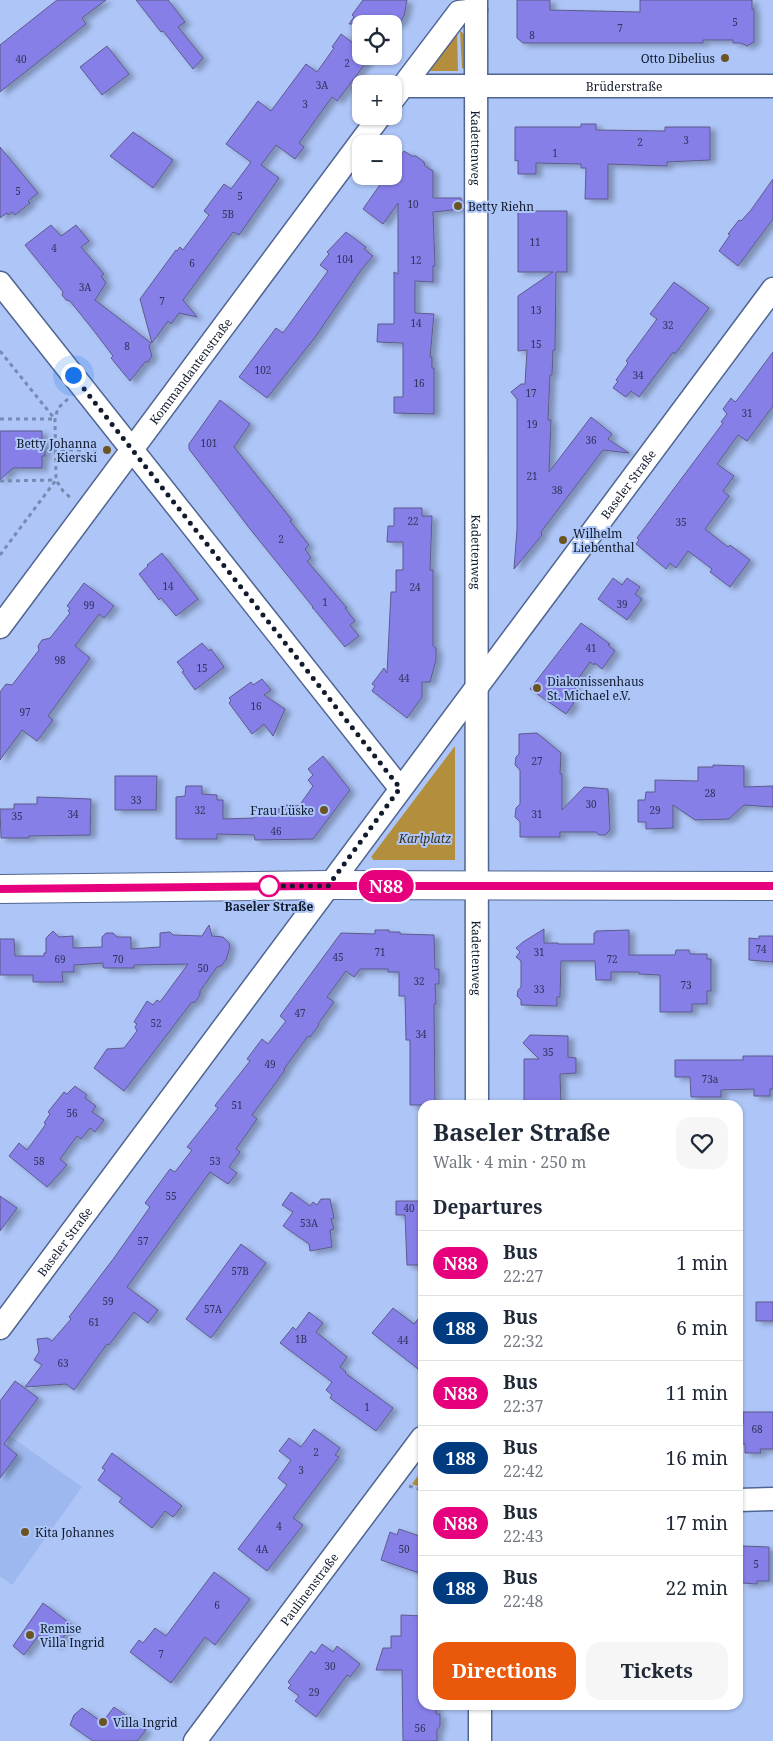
<!DOCTYPE html>
<html lang="en">
<head>
<meta charset="utf-8">
<style>
	body { margin:0; font-family:"Noto Serif",serif; background:#f6f6f7; color:#1f2937; height:100vh; display:flex; flex-direction:column; font-size:19px; white-space:nowrap }
	* { box-sizing:border-box; margin:0 }
	p { font-size:16px; color:#747a83 }
	.icon { flex:none; width:28px; height:28px; fill:none; stroke:currentColor; stroke-width:2; stroke-linecap:round; stroke-linejoin:round }
	.map { position:relative; flex:1; overflow:hidden }
	.details { position:absolute; left:418px; top:1100px; width:325px; height:610px; display:flex; flex-direction:column; background:#fff; border-radius:15px; box-shadow:0 1px 4px #0004 }
	.details>* { flex:none }
	.badge { padding:0 10px; border-radius:16px; font-size:18px; line-height:32px }
	.tools { position:absolute; left:352px; top:15px; display:grid; gap:10px }
	.tools a { display:grid; place-items:center; width:50px; height:50px; border-radius:10px; background:#fff; box-shadow:0 1px 4px #0004; font-size:25px }
	.you { position:absolute; width:25px; height:25px; margin:-12px; border:4px solid #fff; border-radius:50%; background:#1a73e8; box-shadow:0 0 0 8px #1a73e833 }
	.map>.badge { position:absolute; translate:-50% -50%; box-shadow:0 0 0 2px #fff }
	h2 { padding:0 15px; font-size:19px; line-height:45px }
	.round { display:grid; place-items:center; flex:none; width:52px; height:52px; border-radius:15px; background:#f6f6f7 }
	.summary { display:flex; align-items:center; justify-content:space-between; height:85px; padding:0 15px }
	h1 { font-size:24px; font-weight:700; line-height:38px }
	.cta { display:flex; gap:10px; margin-top:auto; padding:10px 15px }
	.cta a { flex:1; height:58px; border-radius:15px; background:#ea580c; color:#fff; font-size:20px; font-weight:700; line-height:58px; text-align:center }
	.cta a+a { background:#f6f6f7; color:#1f2937 }
	ul { padding:0; list-style:none }
	li { display:flex; align-items:center; gap:15px; height:65px; padding:0 15px; border-top:1px solid #e0e1e3 }
	li div { flex:1 }
	li b { display:block; font-size:19px }
	li em { font-style:normal }
	li .badge { min-width:55px; font-weight:700; text-align:center }
	.map>svg:first-child { display:block }
	.built { fill:#9db8ef }
	.green { fill:#b38e3c }
	.building { fill:#867fe8; stroke:#5d5b8b; filter:url(#shadow) }
	.lines { fill:none; stroke-linecap:round; stroke-linejoin:round }
	.minor-casing { stroke:#506591; stroke-width:25 }
	.tertiary-casing { stroke:#506591; stroke-width:30 }
	.path { stroke:#778ab1; stroke-width:3; stroke-dasharray:4 4; stroke-linecap:butt }
	.minor { stroke:#fff; stroke-width:22 }
	.tertiary { stroke:#fff; stroke-width:28 }
	.line-casing { stroke:#fff; stroke-width:11 }
	.line { stroke:#e6007e; stroke-width:8 }
	.walk { stroke:#121b2d; stroke-width:5; stroke-dasharray:0 9 }
	.poi-dot { fill:#6b5424; stroke:#adc5f7; stroke-width:2 }
	.stop-dot { fill:#fff; stroke:#e6007e; stroke-width:2.5 }
	.labels { text-anchor:middle; dominant-baseline:central; stroke-width:4; stroke-linejoin:round; paint-order:stroke }
	.number-label { font-size:10px; fill:#2f345c }
	.poi-label { font-size:12px; fill:#121b2d; stroke:#adc5f7; text-anchor:start }
	.street-label { font-size:12px; fill:#121b2d; stroke:#adc5f7 }
	.park-label { font-size:12px; font-style:italic; fill:#392f1a; stroke:#adc5f7 }
	.stop-label { font-size:12px; font-weight:bold; fill:#121b2d; stroke:#adc5f7 }
</style>
</head>
<body>
<div class="map">
<svg width="773" height="1741" viewBox="0 0 773 1741">
	<defs>
		<filter id="shadow"><feDropShadow dx="5.5" dy="3" stdDeviation="2.5" flood-color="#0004"/></filter>
	</defs>
	<rect width="100%" height="100%" fill="#adc5f7"/>
	<!-- built -->
	<path class="built" d="M0,1429L82,1487L12,1585L0,1576Z"/>
	<!-- green -->
	<path class="green" d="M457,31L458,71H425Z
		M460,31L463,33L465,38V69L462,68Z
		M455,746V860H374L371,857Z
		M422,1470V1488L412,1484Z"/>
	<!-- building -->
	<path class="building" d="M57,0H106L82,18L86,24L0,92V45Z
		M136,0H168L185,22L178,27L203,58L193,69L163,31L161,32Z
		M363,0H407L404,16L400,23L396,24H349L354,17L352,15Z
		M517,0H550V10L640,12V0H752V9H754V42L747,46L741,43H733V40H703V43H523L517,38Z
		M341,34L361,49V56H371L337,101L332,97L299,143L304,147L295,159L276,145L261,165L279,178L239,235L233,232L183,300L197,317L179,313L171,324L168,321L152,343L140,299L176,250L177,251L180,247L183,250L209,215L204,211L224,184L231,189L251,162L226,144L258,101L271,111L306,64L317,72L334,48L332,47Z
		M107,46L129,74L102,95L80,67Z
		M581,124H596V130L665,131V127H710V160L667,162V166L608,164V199H585L586,168H581V164L536,163V174H518V160L515,161V127H581Z
		M133,132L173,160L153,188L110,156Z
		M0,147L38,193L28,201L30,203L15,215L12,212L8,215L7,213L0,218Z
		M404,151L412,156H416L424,162L425,166L433,171V198H461L462,209L433,212L435,266H433V282L415,281V313L434,314L430,357H432V368H434V414L394,413V397H403V343L377,342L378,324H394V272L398,274V203L383,224L363,209L386,176H394V166Z
		M773,179V219L738,266L719,251L730,235L728,234L739,220L741,221L751,210Z
		M518,211H567V272H556L555,350H553L552,375H550L548,420H551L549,472L591,417L612,434L608,439L629,453L603,450L541,532L542,535L514,569L517,529V399L511,392L521,384H525L527,350L518,351V296L553,272H518Z
		M51,225L61,236L76,225L89,241L81,247L104,274L101,276L106,283L95,300L151,343L149,346L152,356L148,362H145L130,381L111,358L113,356L94,331L70,301L66,300L62,295L63,292L25,245Z
		M346,232L366,247L364,249L373,256L361,270L316,336L267,398L239,377L276,328L283,333L328,271L320,265L329,254L327,252Z
		M674,282L709,308L675,354L673,352L639,397L631,391L626,397L613,388L618,381L616,380L628,363L626,361L657,319L650,314Z
		M773,352V406L747,441L738,435L717,464L734,476L723,491L729,496L705,529L728,547L730,545L750,560L730,587L710,572L712,569L688,551L676,568L670,563L666,569L636,544L639,540L637,538L723,423L721,422L727,414L723,409L731,398L735,402L738,399Z
		M220,400L250,424L234,447L292,520L290,521L309,545L305,549L311,558L307,561L347,608H345L355,621L350,625L359,636L345,647L313,608H312L313,607L250,529L189,449V444Z
		M0,431H42V442H45V456H42V468H13L0,480Z
		M394,508H422V516H432L430,570H433V646L436,648V660L430,682H422V697L407,718L372,691L375,686L372,684L384,668L387,673L391,592H396V570H403V542H387L388,526H394Z
		M162,553L198,599L176,616L161,598L159,600L139,574L148,566L147,565Z
		M613,578L622,585L627,578L640,587L635,594L642,599L627,620L598,599Z
		M84,583L114,606L104,618L99,614L75,646L90,658L48,716L53,720L37,741L22,730L0,760V692L6,684L12,685L16,680L39,650L38,646L42,640L50,638L70,613L68,611L70,608L67,606Z
		M581,623L610,644L608,645L615,651L602,669L595,663L594,665L590,662L573,686L576,688L569,699L574,703L566,714L530,689Z
		M202,643L209,651L211,649L224,667L195,690L182,672L184,671L177,662Z
		M262,679L271,690L264,695L285,709L273,736L264,724L252,734L229,703L231,700L229,698L251,682L253,685Z
		M537,733L561,753L560,774H562V810L584,787L608,789L610,830L605,835H599L596,832H560V837H520V822L515,817L516,808L520,804V770L515,765L516,757L519,754V734Z
		M323,756L350,790L313,839L255,840L254,835L217,834V839H176V797L185,796L186,786H202V794L217,795V800H223V819L254,818V814H262V809H280L283,805L299,806L313,786L308,780L313,775L308,769Z
		M713,765L744,766V787L773,786V807L744,805L729,819L695,820L673,805V828L646,829V822H638V800H645L646,792H655V780L698,781V767H713Z
		M115,776H157L156,810H115Z
		M37,797L91,799L90,835L29,836V838H1L0,809H14V804H37Z
		M209,925L212,936L223,937L229,943L230,947L226,960L221,966L217,967L200,991V995L195,1002L191,1003L124,1091L94,1068L107,1049L124,1048L137,1031L135,1027L137,1024L134,1022L147,1001L153,1005L157,1000L160,1002L188,964L134,965V968H104L103,967V963L74,965V972H62L63,982H33V975H0V939H14L15,956H44V953H46V938L53,931L59,937L73,936V948L102,947V937L106,933H113L117,937H131V949L160,947V933L170,932L173,935L202,936Z
		M544,929V943H558V944H594V933H596V931L629,930V955H675L676,950H689L690,954H707V959H711V991H707V1004H692V1012H660V975L639,974V972H611V980H596L595,961H561L560,997H557V1006L521,1005V1000L517,996L518,990L521,987V961L516,957L520,952L516,948L523,942Z
		M375,930H389V932H400V934L434,935L435,969H439V984H435L436,1004H434L435,1105H410V1040H406L405,996H399V972H388V969H360L354,977L346,971L327,997L334,1002L318,1024L319,1025L310,1037L308,1036L284,1069L285,1070L252,1115L257,1119L236,1149L240,1152L229,1167L237,1173L228,1184L210,1172L127,1287L158,1310L148,1323L134,1312L109,1345L107,1344L74,1390L66,1384L25,1387L42,1365L34,1360L39,1352L37,1339L48,1338L52,1341L71,1319L69,1317L114,1258L150,1207L145,1203L170,1169L175,1172L192,1150L187,1147L218,1108L215,1106L216,1104L250,1061L247,1059L262,1039L268,1044L286,1021L280,1016L341,933L375,934Z
		M759,936H773V962L749,960V938L759,939Z
		M530,1035L568,1036V1057L576,1058V1073L560,1074L561,1105H524V1059H539L523,1043Z
		M743,1056H773V1089H770V1096H754V1089L721,1090V1097H691L690,1077H675V1060H743Z
		M75,1086L87,1095L85,1098L96,1106L92,1112L104,1120L95,1132L90,1128L81,1139L77,1136L60,1159L67,1165L47,1187L9,1156L19,1143L27,1150L46,1124L44,1123L50,1114L48,1112L64,1092L67,1094Z
		M291,1192L310,1206L313,1202L317,1205L321,1199H330L334,1218L331,1219L334,1229L330,1230L332,1247L310,1251L309,1244L283,1226L293,1212L282,1205Z
		M0,1196L17,1208L0,1231Z
		M396,1201H422V1265H407L405,1215H396Z
		M241,1244L266,1263L211,1338L186,1319Z
		M756,1302H773V1321H756Z
		M393,1308L414,1324L422,1314V1372L372,1333Z
		M309,1312L323,1323L316,1332L347,1357L340,1367L346,1372L345,1373L393,1408L376,1431L330,1398L332,1395L326,1390L332,1382L280,1343L293,1327L296,1330Z
		M15,1381L38,1398L4,1444L17,1455L0,1478V1401Z
		M743,1412H773V1449H760L761,1453H745V1444H741V1424H743Z
		M314,1429L340,1448L335,1455L339,1457L293,1518L303,1525L267,1571L238,1549L287,1485L278,1478L291,1460L279,1451L289,1438L301,1447Z
		M112,1453L182,1506L173,1517L165,1511L152,1528L119,1502L122,1498L98,1480L105,1470L102,1468Z
		M399,1529L422,1537V1574L381,1560L390,1532L397,1535Z
		M742,1546L769,1547V1581H757V1584L742,1583Z
		M214,1572L250,1599L215,1645L205,1637L171,1683L130,1652L139,1640L143,1643L155,1628L166,1636Z
		M43,1603L72,1625L57,1646L39,1635L24,1655L13,1646Z
		M401,1615L422,1616V1705H436V1714H440V1726L437,1730V1741H403L402,1670H376L383,1648H391V1636H401Z
		M322,1644L333,1652L337,1646L360,1664L350,1677L347,1675L316,1717L295,1701L299,1696L288,1688L291,1685L288,1682L311,1651L315,1654Z
		M114,1707L146,1730L137,1741H93L70,1725L74,1715L82,1708L99,1720L101,1717L104,1720Z"/>
	<g class="lines">
		<defs>
			<g id="minor">
				<path id="s1" d="M476,0L477,1105"/>
				<path id="s2" d="M403,86H773"/>
				<path d="M394,98L459,12L476,10"/>
				<path d="M0,283L400,788"/>
				<path id="s3" d="M0,627L380,116"/>
				<path id="s4" d="M0,1328L773,289"/>
				<path d="M738,1500L773,1499"/>
				<path d="M480,1705V1741"/>
				<path id="s5" d="M195,1741L422,1438"/>
			</g>
			<path id="tertiary" d="M0,889L328,885L773,886"/>
		</defs>
		<!-- minor casing -->
		<use href="#minor" class="minor-casing"/>
		<!-- tertiary casing -->
		<use href="#tertiary" class="tertiary-casing"/>
		<!-- path -->
		<path class="path" d="M0,351L54,418
			M68,399L58,408L55,419L56,480L63,491L72,499
			M0,419H54
			M45,449L106,451
			M0,481L55,480
			M0,555L56,480
			M409,1486L422,1490"/>
		<!-- minor -->
		<use href="#minor" class="minor"/>
		<!-- tertiary -->
		<use href="#tertiary" class="tertiary"/>
	</g>
	<g class="lines">
		<defs>
			<path id="line" d="M0,889L316,886H773"/>
		</defs>
		<!-- line casing -->
		<use href="#line" class="line-casing"/>
		<!-- line -->
		<use href="#line" class="line"/>
		<!-- walk -->
		<path class="walk" d="M73,375L400,788L328,886H269"/>
	</g>
	<!-- markers -->
	<g class="poi-dot">
		<circle cx="725" cy="58" r="5"/>
		<circle cx="458" cy="206" r="5"/>
		<circle cx="107" cy="450" r="5"/>
		<circle cx="563" cy="540" r="5"/>
		<circle cx="537" cy="688" r="5"/>
		<circle cx="324" cy="810" r="5"/>
		<circle cx="25" cy="1532" r="5"/>
		<circle cx="30" cy="1635" r="5"/>
		<circle cx="103" cy="1722" r="5"/>
	</g>
	<circle class="stop-dot" cx="269" cy="886" r="10"/>
	<g class="labels">
		<!-- number labels -->
		<g class="number-label">
			<text x="735" y="22">5</text>
			<text x="620" y="28">7</text>
			<text x="532" y="35">8</text>
			<text x="21" y="59">40</text>
			<text x="347" y="63">2</text>
			<text x="322" y="85">3A</text>
			<text x="305" y="104">3</text>
			<text x="686" y="140">3</text>
			<text x="640" y="142">2</text>
			<text x="555" y="153">1</text>
			<text x="18" y="191">5</text>
			<text x="240" y="196">5</text>
			<text x="413" y="204">10</text>
			<text x="228" y="214">5B</text>
			<text x="535" y="242">11</text>
			<text x="54" y="248">4</text>
			<text x="345" y="259">104</text>
			<text x="416" y="260">12</text>
			<text x="192" y="263">6</text>
			<text x="85" y="287">3A</text>
			<text x="162" y="301">7</text>
			<text x="536" y="310">13</text>
			<text x="416" y="323">14</text>
			<text x="668" y="325">32</text>
			<text x="536" y="344">15</text>
			<text x="127" y="346">8</text>
			<text x="263" y="370">102</text>
			<text x="638" y="375">34</text>
			<text x="419" y="383">16</text>
			<text x="531" y="393">17</text>
			<text x="747" y="413">31</text>
			<text x="532" y="424">19</text>
			<text x="591" y="440">36</text>
			<text x="209" y="443">101</text>
			<text x="532" y="476">21</text>
			<text x="557" y="490">38</text>
			<text x="413" y="521">22</text>
			<text x="681" y="522">35</text>
			<text x="281" y="539">2</text>
			<text x="168" y="586">14</text>
			<text x="415" y="587">24</text>
			<text x="325" y="602">1</text>
			<text x="622" y="604">39</text>
			<text x="89" y="605">99</text>
			<text x="591" y="648">41</text>
			<text x="60" y="660">98</text>
			<text x="202" y="668">15</text>
			<text x="404" y="678">44</text>
			<text x="256" y="706">16</text>
			<text x="25" y="712">97</text>
			<text x="537" y="761">27</text>
			<text x="710" y="793">28</text>
			<text x="136" y="800">33</text>
			<text x="591" y="804">30</text>
			<text x="200" y="810">32</text>
			<text x="655" y="810">29</text>
			<text x="73" y="814">34</text>
			<text x="537" y="814">31</text>
			<text x="17" y="816">35</text>
			<text x="276" y="831">46</text>
			<text x="761" y="949">74</text>
			<text x="380" y="952">71</text>
			<text x="539" y="952">31</text>
			<text x="338" y="957">45</text>
			<text x="60" y="959">69</text>
			<text x="118" y="959">70</text>
			<text x="612" y="959">72</text>
			<text x="203" y="968">50</text>
			<text x="419" y="981">32</text>
			<text x="686" y="985">73</text>
			<text x="539" y="989">33</text>
			<text x="300" y="1013">47</text>
			<text x="156" y="1023">52</text>
			<text x="421" y="1034">34</text>
			<text x="548" y="1052">35</text>
			<text x="270" y="1064">49</text>
			<text x="710" y="1079">73a</text>
			<text x="237" y="1105">51</text>
			<text x="72" y="1113">56</text>
			<text x="39" y="1161">58</text>
			<text x="215" y="1161">53</text>
			<text x="171" y="1196">55</text>
			<text x="409" y="1208">40</text>
			<text x="309" y="1223">53A</text>
			<text x="143" y="1241">57</text>
			<text x="240" y="1271">57B</text>
			<text x="108" y="1301">59</text>
			<text x="213" y="1309">57A</text>
			<text x="94" y="1322">61</text>
			<text x="301" y="1339">1B</text>
			<text x="403" y="1340">44</text>
			<text x="63" y="1363">63</text>
			<text x="367" y="1407">1</text>
			<text x="757" y="1429">68</text>
			<text x="316" y="1452">2</text>
			<text x="301" y="1470">3</text>
			<text x="279" y="1526">4</text>
			<text x="262" y="1549">4A</text>
			<text x="404" y="1549">50</text>
			<text x="756" y="1564">5</text>
			<text x="217" y="1605">6</text>
			<text x="161" y="1654">7</text>
			<text x="330" y="1666">30</text>
			<text x="314" y="1692">29</text>
			<text x="420" y="1728">56</text>
		</g>
		<!-- poi labels -->
		<g class="poi-label">
			<text x="715" y="58" text-anchor="end">Otto Dibelius</text>
			<text x="468" y="206">Betty Riehn</text>
			<text x="97" y="443" text-anchor="end">Betty Johanna<tspan x="97" dy="14">Kierski</tspan></text>
			<text x="573" y="533">Wilhelm<tspan x="573" dy="14">Liebenthal</tspan></text>
			<text x="547" y="681">Diakonissenhaus<tspan x="547" dy="14">St. Michael e.V.</tspan></text>
			<text x="314" y="810" text-anchor="end">Frau Lüske</text>
			<text x="35" y="1532">Kita Johannes</text>
			<text x="40" y="1628">Remise<tspan x="40" dy="14">Villa Ingrid</tspan></text>
			<text x="113" y="1722">Villa Ingrid</text>
		</g>
		<!-- street labels -->
		<g class="street-label">
			<text stroke="none"><textPath href="#s2" startOffset="221">Brüderstraße</textPath></text>
			<text stroke="none"><textPath href="#s1" startOffset="148">Kadettenweg</textPath></text>
			<text stroke="none"><textPath href="#s3" startOffset="319">Kommandantenstraße</textPath></text>
			<text stroke="none"><textPath href="#s4" startOffset="1052">Baseler Straße</textPath></text>
			<text stroke="none"><textPath href="#s1" startOffset="552">Kadettenweg</textPath></text>
			<text stroke="none"><textPath href="#s1" startOffset="958">Kadettenweg</textPath></text>
			<text stroke="none"><textPath href="#s4" startOffset="108">Baseler Straße</textPath></text>
			<text stroke="none"><textPath href="#s5" startOffset="190">Paulinenstraße</textPath></text>
		</g>
		<!-- park labels -->
		<g class="park-label">
			<text x="425" y="838">Karlplatz</text>
		</g>
		<!-- stop labels -->
		<g class="stop-label">
			<text x="269" y="906">Baseler Straße</text>
		</g>
	</g>
</svg>
<div class="tools">
<a><svg class="icon" aria-label="locate" viewBox="0 0 24 24"><circle cx="12" cy="12" r="6"/><path d="M12 2v4M12 18v4M2 12h4M18 12h4"/></svg></a>
<a>+</a>
<a>−</a>
</div>
<div class="you" style="left:73px;top:375px"></div>
<b class="badge" style="left:386px;top:886px;background:#e6007e;color:#fff">N88</b>
<section class="details">
<div class="summary"><div><h1>Baseler Straße</h1><p>Walk · 4 min · 250 m</p></div><a class="round"><svg class="icon" aria-label="heart" viewBox="0 0 24 24"><path d="M12 20l-8-8c-3-5 5-10 8-4 3-6 11-1 8 4z"/></svg></a></div>
<h2>Departures</h2>
<ul>
<li><span class="badge" style="background:#e6007e;color:#fff">N88</span><div><b>Bus</b><p>22:27</p></div><em>1 min</em></li>
<li><span class="badge" style="background:#003b80;color:#fff">188</span><div><b>Bus</b><p>22:32</p></div><em>6 min</em></li>
<li><span class="badge" style="background:#e6007e;color:#fff">N88</span><div><b>Bus</b><p>22:37</p></div><em>11 min</em></li>
<li><span class="badge" style="background:#003b80;color:#fff">188</span><div><b>Bus</b><p>22:42</p></div><em>16 min</em></li>
<li><span class="badge" style="background:#e6007e;color:#fff">N88</span><div><b>Bus</b><p>22:43</p></div><em>17 min</em></li>
<li><span class="badge" style="background:#003b80;color:#fff">188</span><div><b>Bus</b><p>22:48</p></div><em>22 min</em></li>
</ul>
<div class="cta"><a>Directions</a><a>Tickets</a></div>
</section>
</div>
</body>
</html>
